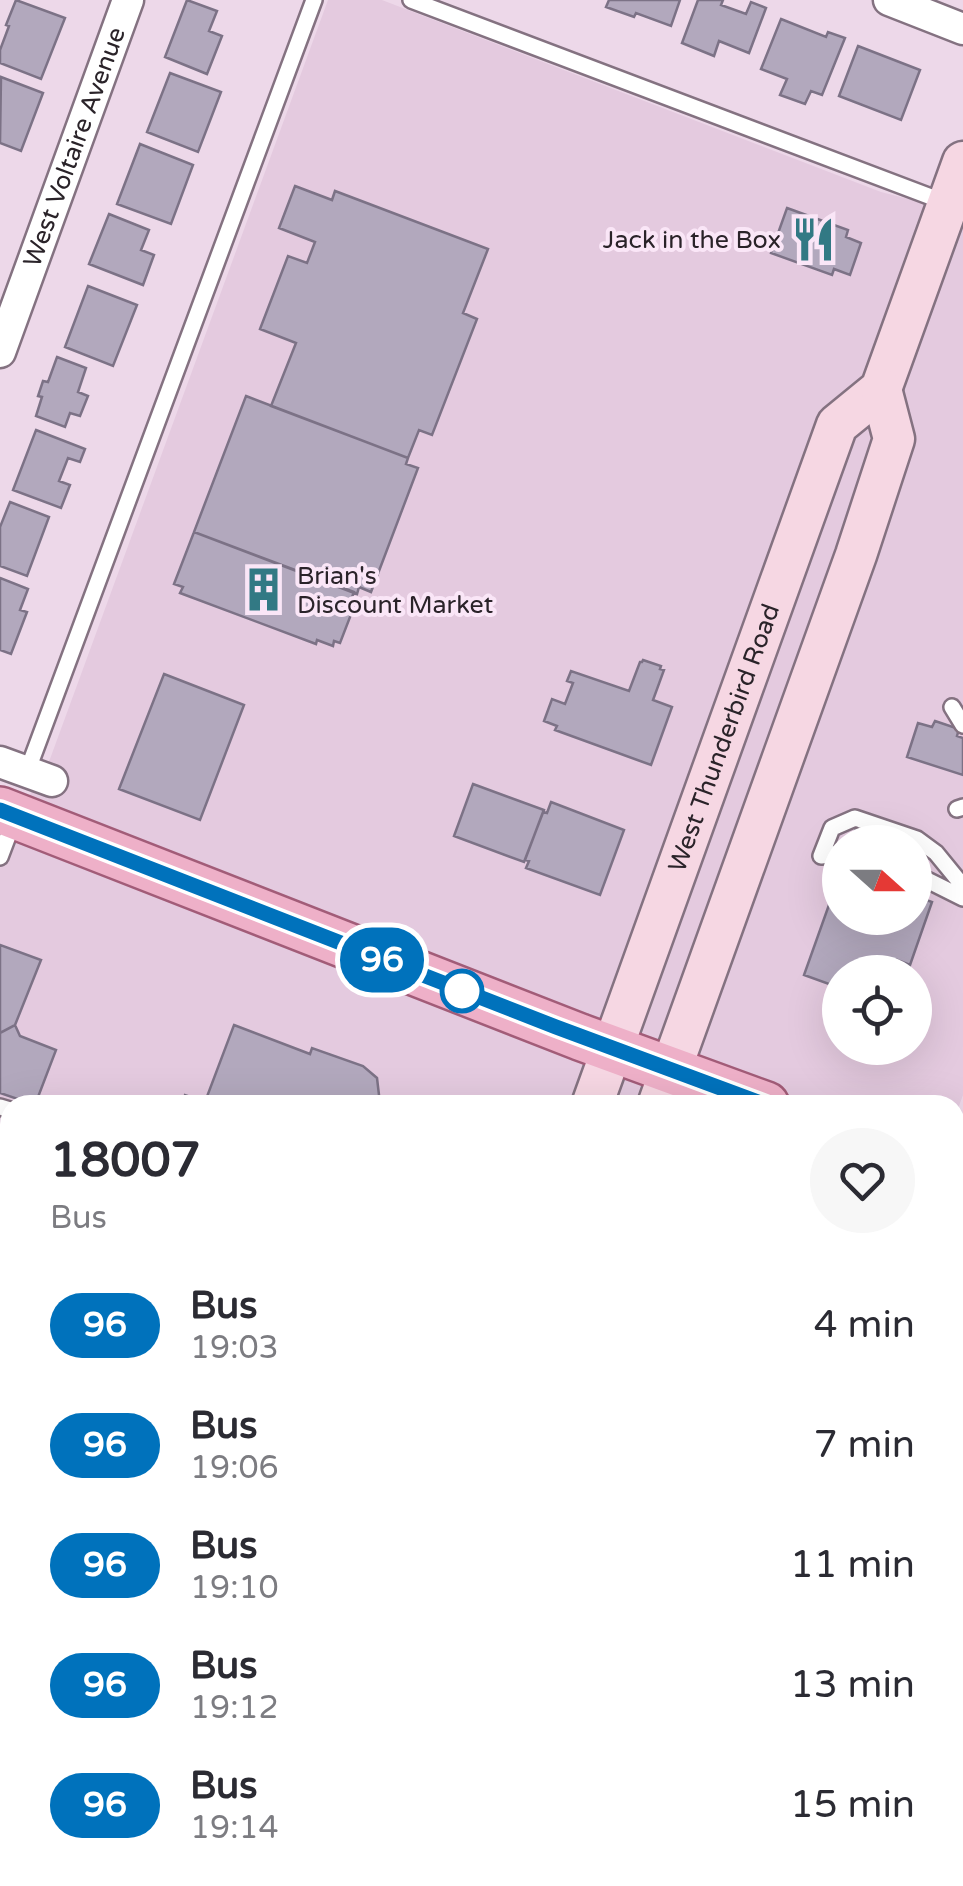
<!DOCTYPE html>
<html lang="en">
<head>
<meta charset="utf-8">
<style>
	body { margin:0; font-family:"Varela Round",sans-serif; background:#f7f7f7; color:#2b2b33; height:100vh; display:flex; flex-direction:column; font-size:38px; white-space:nowrap }
	* { box-sizing:border-box; margin:0 }
	p { font-size:32px; color:#7c7c81 }
	.icon { flex:none; width:55px; height:55px; fill:none; stroke:currentColor; stroke-width:2; stroke-linecap:round; stroke-linejoin:round }
	.map { position:relative; flex:1; overflow:hidden }
	.panel { position:absolute; left:0px; top:1095px; width:965px; height:792px; display:flex; flex-direction:column; background:#fff; border-radius:30px 30px 0 0; box-shadow:0 10px 40px #0002 }
	.panel>* { flex:none }
	.badge { padding:0 20px; border-radius:32px; font-size:35px; line-height:65px }
	.needle { width:65px; rotate:111deg }
	.controls { position:absolute; left:822px; top:825px; display:grid; gap:20px }
	.controls a { display:grid; place-items:center; width:110px; height:110px; border-radius:50%; background:#fff; box-shadow:0 10px 40px #0002; font-size:50px }
	.map>.badge { position:absolute; translate:-50% -50%; box-shadow:0 0 0 5px #fff }
	.round { display:grid; place-items:center; flex:none; width:105px; height:105px; border-radius:52px; background:#f7f7f7 }
	.summary { display:flex; align-items:center; justify-content:space-between; height:170px; padding:0 50px }
	h1 { font-size:48px; font-weight:800; line-height:75px }
	ul { padding:0; list-style:none }
	li { display:flex; align-items:center; gap:30px; height:120px; padding:0 50px }
	li div { flex:1 }
	li b { display:block; font-size:38px }
	li em { font-style:normal }
	li .badge { min-width:110px; font-weight:700; text-align:center }
	.map>svg:first-child { display:block }
	.built { fill:#e4cadf; fill-rule:evenodd }
	.green { fill:#d5a3a1 }
	.building { fill:#b2a8bd; stroke:#7c7286; stroke-width:2.5 }
	.lines { fill:none; stroke-linecap:round; stroke-linejoin:round }
	.service-casing { stroke:#847281; stroke-width:20 }
	.minor-casing { stroke:#847281; stroke-width:35 }
	.secondary-casing { stroke:#847281; stroke-width:45 }
	.primary-casing { stroke:#a25c78; stroke-width:50 }
	.service { stroke:#fff; stroke-width:15 }
	.minor { stroke:#fff; stroke-width:30 }
	.secondary { stroke:#f6d7e3; stroke-width:40 }
	.primary { stroke:#eeb0c8; stroke-width:45 }
	.line-casing { stroke:#fff; stroke-width:22 }
	.line { stroke:#0072bc; stroke-width:15 }
	.stop-dot { fill:#fff; stroke:#0072bc; stroke-width:5 }
	.labels { text-anchor:middle; dominant-baseline:central; stroke-width:8; stroke-linejoin:round; paint-order:stroke }
	.street-label { font-size:25px; fill:#2a2329; stroke:#fae6f7 }
	.poi-label { font-size:25px; fill:#2a2329; stroke:#fae6f7; text-anchor:end }
</style>
</head>
<body>
<div class="map">
<svg width="963" height="1886" viewBox="0 0 963 1886">
	<rect width="100%" height="100%" fill="#edd8e9"/>
	<!-- built -->
	<path class="built" d="M328,0H382L881,192L963,213V1095L955,1117V1105H10V1126L0,1122V837L17,817L50,759ZM840,842H915V918H840ZM840,972H915V1048H840Z
		M955,1177L963,1180V1886H369L372,1878H955Z"/>
	<!-- green -->
	<path class="green" d="M403,1878H836L829,1886H400Z"/>
	<!-- building -->
	<path class="building" d="M16,0L65,18L41,79L0,63V50L9,26L6,25Z
		M187,0L217,11L209,31L222,36L207,74L165,57Z
		M609,0H680L671,26L636,13L634,17L606,7Z
		M698,0H723L721,5L746,14L751,2L766,8L749,53L719,41L714,56L682,43Z
		M781,19L826,37L828,32L845,38L822,95L811,91L805,104L780,95L787,79L761,69Z
		M858,46L920,70L901,120L839,96Z
		M170,73L221,92L198,152L147,132Z
		M1,77L43,93L21,151L0,143Z
		M140,144L193,165L171,224L117,204Z
		M295,186L332,200L335,191L488,249L463,313L477,319L432,435L419,430L408,458L271,406L296,343L260,329L288,256L307,263L315,242L279,228Z
		M787,208L848,230L846,237L861,243L850,275L834,269L832,275L771,253Z
		M109,214L149,230L141,250L154,255L143,285L89,264Z
		M88,286L137,305L113,366L65,347Z
		M57,357L86,368L78,392L88,396L80,416L70,413L65,427L36,416L42,397L38,396L43,381L48,382Z
		M246,396L408,458L406,464L418,468L371,592L359,587L357,594L194,532Z
		M36,430L85,449L80,462L68,458L59,481L70,485L61,508L13,490Z
		M10,502L49,517L27,576L0,566V527Z
		M194,532L354,592L352,597L357,599L340,643L334,641L333,646L317,640L316,644L180,593L183,587L174,584Z
		M0,578L28,589L20,610L27,612L11,654L0,650Z
		M643,660L661,666L660,669L664,670L653,700L672,707L651,765L555,730L557,726L544,721L552,699L565,704L573,683L567,681L571,671L629,691L640,662H642Z
		M164,674L244,705L200,820L119,789Z
		M935,721L959,729L957,736L963,738V775L907,757L918,723L932,727Z
		M473,784L544,810L524,862L454,836Z
		M551,802L624,830L600,895L526,868L529,861L525,860L543,812L547,813Z
		M856,828L897,842H851Z
		M840,874V918H915V896L932,902L910,965L897,960L893,972H840V988L804,975Z
		M0,945L41,960L15,1025L0,1033Z
		M15,1025L20,1036L56,1050L35,1105L0,1093V1033Z
		M234,1025L310,1054L312,1048L363,1066L377,1078L379,1095L376,1105H182L185,1095L205,1102Z
		M0,1189L10,1193V1237L7,1244L0,1241Z
		M955,1255L963,1258V1280L955,1302Z
		M0,1358L10,1362V1409L4,1421L0,1419Z
		M955,1383L963,1387V1450L955,1447Z
		M955,1640L963,1650L959,1653L963,1658V1775L955,1782Z
		M0,1681L10,1685V1729L6,1738L0,1736Z
		M10,1867V1878H18L20,1885L31,1883L32,1886H0V1869Z
		M153,1878H204L200,1886H150Z"/>
	<g class="lines">
		<defs>
			<path id="service" d="M411,0L947,203
				M952,707L963,725
				M27,772L314,0
				M957,809L963,807
				M840,853L821,856L832,828L855,818L917,839L936,853L963,886
				M0,857L14,820
				M915,874L963,898
				M0,1107L10,1110"/>
			<g id="minor">
				<path d="M889,0L963,29"/>
				<path id="s1" d="M0,352L128,0"/>
				<path d="M0,762L52,781"/>
				<path d="M0,1299L10,1302"/>
				<path d="M0,1627L10,1631"/>
				<path d="M246,1886L250,1878"/>
			</g>
			<g id="secondary">
				<path id="s2" d="M592,1105L837,425L881,389L963,162"/>
				<path d="M658,1105L856,555L894,439L881,389"/>
				<path d="M292,1886L295,1878"/>
				<path d="M350,1886L354,1878"/>
			</g>
			<path id="primary" d="M0,810L580,1037L766,1105
				M955,1177L963,1180"/>
		</defs>
		<!-- service casing -->
		<use href="#service" class="service-casing"/>
		<!-- minor casing -->
		<use href="#minor" class="minor-casing"/>
		<!-- secondary casing -->
		<use href="#secondary" class="secondary-casing"/>
		<!-- primary casing -->
		<use href="#primary" class="primary-casing"/>
		<!-- service -->
		<use href="#service" class="service"/>
		<!-- minor -->
		<use href="#minor" class="minor"/>
		<!-- secondary -->
		<use href="#secondary" class="secondary"/>
		<!-- primary -->
		<use href="#primary" class="primary"/>
	</g>
	<g class="lines">
		<defs>
			<path id="line" d="M0,810L556,1027L766,1105"/>
		</defs>
		<!-- line casing -->
		<use href="#line" class="line-casing"/>
		<!-- line -->
		<use href="#line" class="line"/>
	</g>
	<!-- icons -->
	<defs>
		<symbol id="restaurant-bare" viewBox="-9 -9 18 18"><path d="M-5-6h1v4h1v-4h1v4h1v-4h1v5L-1.5 .5V6h-2V.5L-5-1ZM5-6V6H3V1.5H1.5Q1.5-4 5-6Z" fill="#327984" stroke="#fae6f7" stroke-width="2.5" paint-order="stroke"/></symbol>
		<symbol id="building-bare" viewBox="-9 -9 18 18"><path d="M-4-6H4V6H1V3H-1V6H-4ZM-2.5-4.3h1.7v1.8h-1.7ZM.8-4.3h1.7v1.8H.8ZM-2.5-1h1.7V.8h-1.7ZM.8-1h1.7V.8H.8Z" fill="#327984" stroke="#fae6f7" stroke-width="2.5" paint-order="stroke"/></symbol>
	</defs>
	<g fill-rule="evenodd">
		<use href="#restaurant-bare" x="782" y="208" width="63" height="63"/>
		<use href="#building-bare" x="232" y="558" width="63" height="63"/>
	</g>
	<!-- markers -->
	<circle class="stop-dot" cx="462" cy="991" r="20"/>
	<g class="labels">
		<!-- street labels -->
		<g class="street-label">
			<text stroke="none"><textPath href="#s1" startOffset="218">West Voltaire Avenue</textPath></text>
			<text stroke="none"><textPath href="#s2" startOffset="390">West Thunderbird Road</textPath></text>
		</g>
		<!-- poi labels -->
		<g class="poi-label">
			<text x="781" y="240">Jack in the Box</text>
			<text x="297" y="576" text-anchor="start">Brian's<tspan x="297" dy="29">Discount Market</tspan></text>
		</g>
	</g>
</svg>
<div class="controls">
<a><svg class="needle" viewBox="-14 -14 28 28"><path d="M0-13l5 13h-10z" fill="#e53935"/><path d="M0 13l5-13h-10z" fill="#7c7c81"/></svg></a>
<a><svg class="icon" aria-label="locate" viewBox="0 0 24 24"><circle cx="12" cy="12" r="6"/><path d="M12 2v4M12 18v4M2 12h4M18 12h4"/></svg></a>
</div>
<b class="badge" style="left:382px;top:960px;background:#0072bc;color:#fff">96</b>
<section class="panel">
<div class="summary"><div><h1>18007</h1><p>Bus</p></div><a class="round"><svg class="icon" aria-label="heart" viewBox="0 0 24 24"><path d="M12 20l-8-8c-3-5 5-10 8-4 3-6 11-1 8 4z"/></svg></a></div>
<ul>
<li><span class="badge" style="background:#0072bc;color:#fff">96</span><div><b>Bus</b><p>19:03</p></div><em>4 min</em></li>
<li><span class="badge" style="background:#0072bc;color:#fff">96</span><div><b>Bus</b><p>19:06</p></div><em>7 min</em></li>
<li><span class="badge" style="background:#0072bc;color:#fff">96</span><div><b>Bus</b><p>19:10</p></div><em>11 min</em></li>
<li><span class="badge" style="background:#0072bc;color:#fff">96</span><div><b>Bus</b><p>19:12</p></div><em>13 min</em></li>
<li><span class="badge" style="background:#0072bc;color:#fff">96</span><div><b>Bus</b><p>19:14</p></div><em>15 min</em></li>
</ul>
</section>
</div>
</body>
</html>
